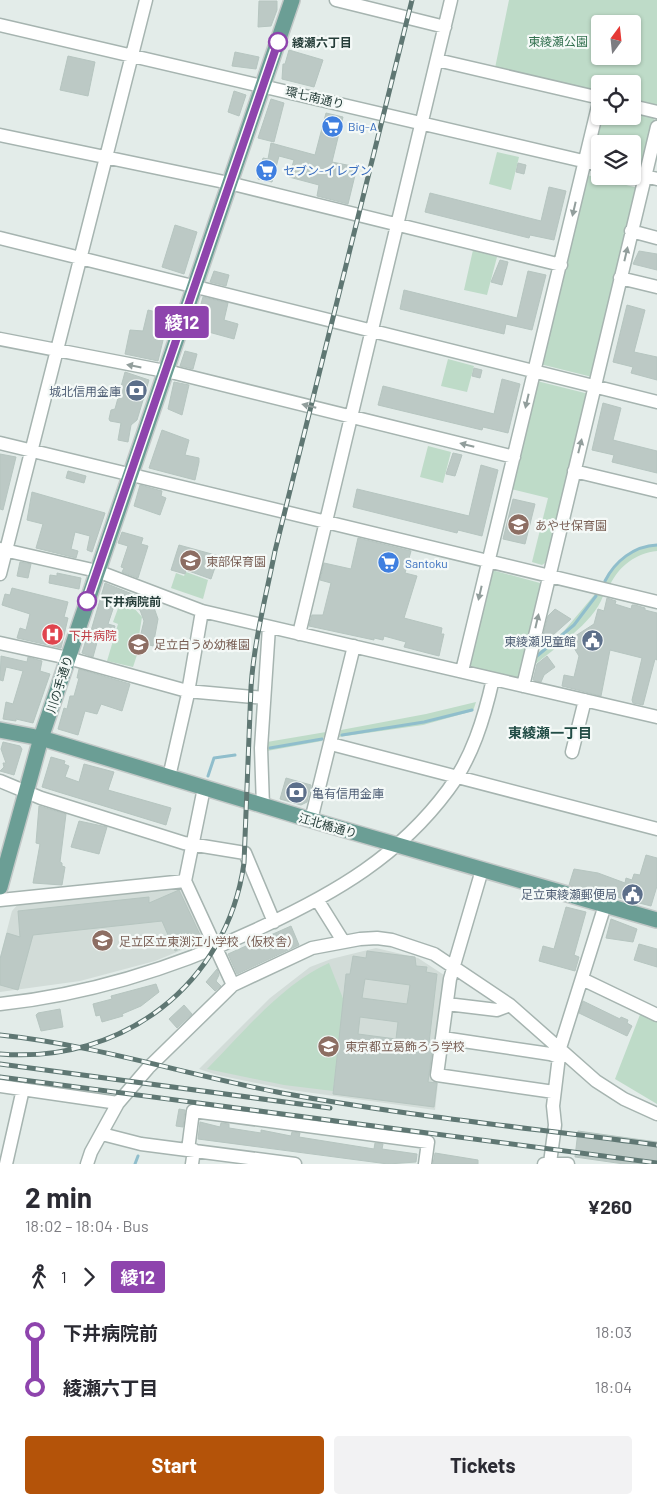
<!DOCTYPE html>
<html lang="en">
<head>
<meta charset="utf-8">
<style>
	body { margin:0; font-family:Barlow,"Noto Sans JP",sans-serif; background:#f2f2f3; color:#2b2b33; height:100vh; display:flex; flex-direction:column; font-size:19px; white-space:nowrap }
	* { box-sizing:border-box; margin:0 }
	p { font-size:16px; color:#7c7c81 }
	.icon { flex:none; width:28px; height:28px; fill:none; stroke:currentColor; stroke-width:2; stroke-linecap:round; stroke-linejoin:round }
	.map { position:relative; height:1164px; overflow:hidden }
	.drawer { display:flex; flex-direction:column; background:#fff; flex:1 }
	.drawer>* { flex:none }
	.badge { padding:0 10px; border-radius:4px; font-size:18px; line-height:32px }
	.needle { width:32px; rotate:15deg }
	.buttons { position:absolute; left:591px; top:15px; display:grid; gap:10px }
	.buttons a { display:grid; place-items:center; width:50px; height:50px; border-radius:5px; background:#fff; box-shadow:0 1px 4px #0004; font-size:25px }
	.map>.badge { position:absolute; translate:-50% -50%; box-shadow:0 0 0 2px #fff }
	.legs { display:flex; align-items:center; gap:8px; height:55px; padding:0 25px; font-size:16px }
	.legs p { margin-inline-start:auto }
	.head { display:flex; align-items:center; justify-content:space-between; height:85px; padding:0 25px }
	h1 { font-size:28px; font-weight:700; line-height:38px }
	.primary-button { display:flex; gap:10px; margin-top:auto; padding:10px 25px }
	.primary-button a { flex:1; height:58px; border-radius:5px; background:#b45309; color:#fff; font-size:20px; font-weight:700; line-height:58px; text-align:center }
	.primary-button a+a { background:#f2f2f3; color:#2b2b33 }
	ul { padding:0 25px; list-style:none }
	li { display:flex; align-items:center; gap:18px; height:55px; font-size:19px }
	li i { display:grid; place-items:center; width:8px; height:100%; margin:0 6px; background:currentColor }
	li i::after { content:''; width:12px; height:12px; margin:-6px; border:4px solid; border-radius:50%; background:#fff }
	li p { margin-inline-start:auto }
	li:first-child i { background:linear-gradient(#0000 50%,currentColor 0) }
	li:last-child i { background:linear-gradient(currentColor 50%,#0000 0) }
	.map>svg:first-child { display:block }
	.built { fill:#d2dcd8 }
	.green { fill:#bedbc8; fill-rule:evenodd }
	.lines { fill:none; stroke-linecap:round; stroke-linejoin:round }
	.stream { stroke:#90becc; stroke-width:3 }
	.building { fill:#bcc9c5; stroke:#b6c5c0; fill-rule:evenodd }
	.minor-casing { stroke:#a6b4b0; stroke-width:15 }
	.major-casing { stroke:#c2c8c7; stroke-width:18 }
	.minor { stroke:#fff; stroke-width:12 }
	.major { stroke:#6b9e95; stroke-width:15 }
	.rail-casing { stroke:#5f7773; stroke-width:5 }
	.rail { stroke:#f4f9f7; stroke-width:3; stroke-dasharray:9; stroke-linecap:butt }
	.oneway { fill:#929e9c }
	.line-1-casing { stroke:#fff; stroke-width:11 }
	.line-1 { stroke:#8e44ad; stroke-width:8 }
	.stop-1-dot { fill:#fff; stroke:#8e44ad; stroke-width:2.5 }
	.labels { text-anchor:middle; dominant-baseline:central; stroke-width:4.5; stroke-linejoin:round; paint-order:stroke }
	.park-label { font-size:12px; fill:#32704f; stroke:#f4f9f7 }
	.stop-label { font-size:12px; font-weight:bold; fill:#243c38; stroke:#f4f9f7; text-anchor:start }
	.street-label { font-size:12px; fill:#243c38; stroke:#f4f9f7 }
	.shop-label { font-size:12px; fill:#366cbe; stroke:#f4f9f7; text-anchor:start }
	.service-label { font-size:12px; fill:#4e5e75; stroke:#f4f9f7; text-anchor:end }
	.education-label { font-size:12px; fill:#785e54; stroke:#f4f9f7; text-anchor:start }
	.health-label { font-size:12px; fill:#be3a42; stroke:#f4f9f7; text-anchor:start }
	.neighbourhood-label { font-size:14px; font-weight:bold; fill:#224d46; stroke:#f4f9f7 }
</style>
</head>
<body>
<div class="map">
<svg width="657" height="1164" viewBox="0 0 657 1164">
	<rect width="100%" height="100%" fill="#e3ece9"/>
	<!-- built -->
	<path class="built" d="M180,887L203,938L199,943L155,961L80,981L0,992V957L12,911L18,904Z
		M376,948L418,958L444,975L432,1081L438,1083L435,1110L291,1090L217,1075L199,1069L270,998L310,967L331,959Z"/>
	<!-- green -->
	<path class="green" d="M509,0H657V108L633,102L632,84H600V94L495,68ZM600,24H632V56H600Z
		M633,111L655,117L643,168L633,165L632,144H600V157L590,154L600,116H632Z
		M497,152L519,157L511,190L489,184Z
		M587,175L638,188L592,377L540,364Z
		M473,250L497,257L487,295L464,290Z
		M448,359L474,366L467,392L441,386Z
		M537,381L589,394L545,563L542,565L532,562L548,498L511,489Z
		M428,446L451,452L443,483L420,477Z
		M657,544V551C636,553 619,566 610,585L603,583C615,561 631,546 657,544Z
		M492,570L540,583L541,586L521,677L517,679L469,667Z
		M186,572L208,580L203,599L171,588L176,573L184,576Z
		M595,594L603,596C594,623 553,649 531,668L534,656L564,631Z
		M120,603L133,607L142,617L137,648L139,649L133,667L107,661L118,624L113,622Z
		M476,702L473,711L423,725L339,737L341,730L426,714Z
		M326,732L322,741L267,751V742Z
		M329,963L344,1001L333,1091L284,1085L207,1069C242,1034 283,983 329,963Z
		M641,1012L657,1020V1104L615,1079Z"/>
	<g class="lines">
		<!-- stream -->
		<path class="stream" d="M605,581C615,561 634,546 657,545
			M537,656L574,625L596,596
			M342,735L424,722L472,710
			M270,748L322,739
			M208,776L214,758L235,755
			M135,1164L138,1156"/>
	</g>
	<!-- building -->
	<path class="building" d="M259,1H277V10L271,26L258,27Z
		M289,50L323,60L314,87L282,79L283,64H285Z
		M235,52L259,57L256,69L232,66Z
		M68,56L95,62L88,96L60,90Z
		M234,91L246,95L239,116L228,112Z
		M271,99L284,103L274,142L258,138Z
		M326,113L343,117L332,162L357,167L348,204L317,196L319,185L289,177L294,160L279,156L272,182L258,179L263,158L268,159L271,143L315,155Z
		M518,163L526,165L524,174L516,172Z
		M549,187L566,191L554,240L530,235L529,238L425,212L430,193L541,221Z
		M175,225L197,232L184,274L162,267Z
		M639,251L657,254V270L633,264Z
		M500,260L508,262L502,285L491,282Z
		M214,271L229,275L226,286L210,282Z
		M528,271L546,275L532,330L506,324L504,334L400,309L404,290L517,318Z
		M203,297L228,303L224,320L238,324L234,339L194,328Z
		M627,305L645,310L634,352L657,357V380L631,373L633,367L613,362Z
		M148,310L169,315L158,361L125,354L130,330L143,331Z
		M185,351L197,354L193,369L180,366Z
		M474,368L482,370L480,378L472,376Z
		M125,372L149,380L137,420L131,425L128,442L118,440L121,423L110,421L109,419L111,410L115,409Z
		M502,379L520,384L508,433L483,427L482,430L378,405L383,386L494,414Z
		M174,382L189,385L182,415L168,409Z
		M603,403L621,408L613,440L657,451V473L612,462L614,455L592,450Z
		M162,430L189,440L185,455L199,458V462L195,480L149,468Z
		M453,453L462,455L455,476L446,474Z
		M0,454L16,457L3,510L0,509Z
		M481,465L498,470L482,536L458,530L457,533L353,507L357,489L469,516Z
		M68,471L86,476L84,483L66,478Z
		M140,485L162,491L161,496L166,498L160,515L134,506Z
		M32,492L105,513L92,552L87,550L90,536L75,532L71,549L78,551L76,558L36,548L43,524L27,520Z
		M513,499L535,504L525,544L503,539Z
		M122,532L143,538L141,544L148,546L138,578L122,572L124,568L121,567L128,546L118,543Z
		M358,538L411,551L405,573L417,576L404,618L442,628L441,634H444L439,656L404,647L406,642L384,636L383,640L374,638V640L309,626L312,615H323L331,583L320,580L324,563L351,569Z
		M179,545L219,556L211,579L186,570L185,574L171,570Z
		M20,562L31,564L28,578L17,576Z
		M57,573L81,578L79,589L49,583L50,575L57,576Z
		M105,583L152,602L158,619L153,646L139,642L144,621L140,610L116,600L108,624L115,626L112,637L105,635L104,640L98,639L93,657L82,653L86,640L88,641Z
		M12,588L68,602L64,617L68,618L61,648L17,638L20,628L26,630L30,614L2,605L5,594L10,595Z
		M607,598L616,601L615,604L631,609L632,605H635L645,608V610L657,613V660L655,659L643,705L633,703L632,700L642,658L610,650L601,696L562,686L564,675L574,677L579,656L569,640L594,624L598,609L604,611Z
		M555,609L571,619L544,643L542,640L548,616Z
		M1,656L27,662L28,657L42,661L40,671L50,674L33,723L16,719V721L3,719L6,702L13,704L23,671L6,667L3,681L0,680Z
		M547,656L555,667L544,675L541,682L533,680L537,664Z
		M79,669L130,684L122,711L101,704L97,714L85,711L78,735L58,729L64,708L67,709L70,696H74L79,678H77Z
		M3,742L20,746L22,749L14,775L0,771L4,767L3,763H6L1,749Z
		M51,757L65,761L64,764L69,766L65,777L79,782L84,764L114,772L108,790L171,808L166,825L42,787Z
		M286,778L311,785L307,802L301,805L280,799Z
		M39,806L66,814L60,862L62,863V866L65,867L62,885L33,883L40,844L36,843Z
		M79,821L107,827L99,854L71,847Z
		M646,855L657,858V886L651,906L569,885L574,869L598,873L625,883L626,878L632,880L634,874L640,875Z
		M179,890L202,939L175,951L162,921L33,935L18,990L0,985V959L7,933L20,937L18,911L149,897V903Z
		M566,907L586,912L574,955L579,957L575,971L539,961L543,946L554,949Z
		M611,919L637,929L633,942L606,938Z
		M291,926L299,945L237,974L228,954Z
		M639,944L657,949V967L634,960Z
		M367,951L415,957L416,966L427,967L426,972L437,974L429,1043L433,1044L428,1082L437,1083L434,1107L333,1094L346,974H350L353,956L366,958ZM365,979L410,985L407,1004L362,998ZM360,1017L398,1022L396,1039L358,1034Z
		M217,969L219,975L216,981L221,986L215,991L206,982Z
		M156,984L159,992L141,1006L122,1014L123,1016L102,1022L100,1015L96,1016L93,1004L112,999L111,996Z
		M583,1001L620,1019L621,1017L628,1020L627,1023L632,1026L627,1036L579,1013Z
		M184,1005L192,1014L177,1028L169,1019Z
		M60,1009L63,1027L41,1031L36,1015L38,1013Z
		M179,1109L185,1110L183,1127L176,1126Z
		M200,1122L220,1127L221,1123L229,1124V1128L261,1133V1130L291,1136L292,1132L300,1133L299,1137L374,1149L375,1143L383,1144L382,1149L417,1154L416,1162L388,1164L198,1139Z
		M578,1131L657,1142V1164H624L575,1157Z
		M435,1153L478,1160V1164H433Z"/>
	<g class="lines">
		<defs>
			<path id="minor" d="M336,0L445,27
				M0,25L600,165
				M437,60L600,98L462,671
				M632,106L657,112
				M0,135L229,183L561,265
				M632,173L657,179
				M631,231L657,238
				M0,238L657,402
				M620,278L657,287
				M0,339L175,373L514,457
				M0,443L657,602
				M574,471L657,491
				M0,549L97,571L202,611L657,717
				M0,574L146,0
				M299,634L451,0
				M0,643L68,658L187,691L264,698
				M523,686L657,127
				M331,744L657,829
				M572,752L585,700
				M169,777L187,698L202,611
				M0,781L41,798L184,843L245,853L274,922
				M204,788L185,881L233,985
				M263,806L261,748L269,627
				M311,820L354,646
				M482,870L450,979L437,1075L554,1092
				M0,900L185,881
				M318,901L343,941
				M582,979L657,1015
				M0,1004C93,994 180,966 264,926C335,893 399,856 448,790C472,758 484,719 493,679
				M447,1004L497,1010L510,1005
				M443,1038L550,1054L558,1057
				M0,1086L118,1103
				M102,1134L141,1144L295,1164
				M188,1150L193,1111L428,1142L425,1164
				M550,1163L555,1125L553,1106L560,1048L605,905
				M6,1164L23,1089
				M87,1164L91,1152L118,1103L148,1068L233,985L312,948L360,939L377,938L392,940L434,954L510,1005L596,1081L624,1099L657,1114
				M192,1164L194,1150
				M544,1164H568"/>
			<path id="major" d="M0,730L41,738L311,820L657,920
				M0,887L41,738L292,0"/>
		</defs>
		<!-- minor casing -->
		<use href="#minor" class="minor-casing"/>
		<!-- major casing -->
		<use href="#major" class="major-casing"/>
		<!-- minor -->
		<use href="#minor" class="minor"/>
		<!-- major -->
		<use href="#major" class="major"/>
		<defs>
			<path id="rail" d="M0,1035C96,1045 187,1075 282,1093C406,1116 532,1128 657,1145
				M0,1054C122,1064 227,985 244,863L251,687C254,641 266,596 275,551L412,0
				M0,1064L330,1108
				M0,1077L657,1163"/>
		</defs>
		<!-- rail casing -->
		<use href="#rail" class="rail-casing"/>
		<!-- rail -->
		<use href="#rail" class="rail"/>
	</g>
	<!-- one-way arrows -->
	<defs><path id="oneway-solid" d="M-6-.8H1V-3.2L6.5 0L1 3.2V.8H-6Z" transform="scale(1.25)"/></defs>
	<g class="oneway">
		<use href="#oneway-solid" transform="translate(574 209) rotate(103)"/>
		<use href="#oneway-solid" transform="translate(626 254) rotate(-77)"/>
		<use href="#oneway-solid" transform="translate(134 366) rotate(-169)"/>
		<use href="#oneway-solid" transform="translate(527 401) rotate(103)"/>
		<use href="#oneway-solid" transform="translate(309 406) rotate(-166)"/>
		<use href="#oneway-solid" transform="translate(467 445) rotate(-166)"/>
		<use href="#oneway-solid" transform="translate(580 446) rotate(-76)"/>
		<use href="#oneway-solid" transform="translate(480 593) rotate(103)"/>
		<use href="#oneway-solid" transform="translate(537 621) rotate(-77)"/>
	</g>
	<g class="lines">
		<defs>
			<path id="line-1" d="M87,601L278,42"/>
		</defs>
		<!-- line-1 casing -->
		<use href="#line-1" class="line-1-casing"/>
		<!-- line-1 -->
		<use href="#line-1" class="line-1"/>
	</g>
	<!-- icons -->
	<defs>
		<symbol id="supermarket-disc" viewBox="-11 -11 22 22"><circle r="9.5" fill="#3f7fe0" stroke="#f4f9f7"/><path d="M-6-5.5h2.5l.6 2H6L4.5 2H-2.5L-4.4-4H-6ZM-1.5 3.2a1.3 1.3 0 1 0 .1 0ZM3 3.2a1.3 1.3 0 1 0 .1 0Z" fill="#fff"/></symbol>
		<symbol id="bank-disc" viewBox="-11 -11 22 22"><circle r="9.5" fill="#5c6f8a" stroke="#f4f9f7"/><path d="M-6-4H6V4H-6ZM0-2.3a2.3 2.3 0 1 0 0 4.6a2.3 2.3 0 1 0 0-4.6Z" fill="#fff"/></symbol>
		<symbol id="school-disc" viewBox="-11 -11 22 22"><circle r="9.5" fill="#8d6e63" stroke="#f4f9f7"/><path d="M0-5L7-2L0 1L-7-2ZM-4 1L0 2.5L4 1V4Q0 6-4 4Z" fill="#fff"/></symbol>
		<symbol id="hospital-disc" viewBox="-11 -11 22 22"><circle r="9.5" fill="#e0444e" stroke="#f4f9f7"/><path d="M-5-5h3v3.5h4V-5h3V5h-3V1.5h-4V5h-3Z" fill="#fff"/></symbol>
		<symbol id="civic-disc" viewBox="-11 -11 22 22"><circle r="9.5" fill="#5c6f8a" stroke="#f4f9f7"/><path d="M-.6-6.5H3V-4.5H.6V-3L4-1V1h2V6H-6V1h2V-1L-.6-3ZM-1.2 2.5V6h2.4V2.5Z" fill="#fff"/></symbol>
	</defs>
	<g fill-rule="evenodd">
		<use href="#supermarket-disc" x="320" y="114" width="25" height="25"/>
		<use href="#supermarket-disc" x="254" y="158" width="25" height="25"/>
		<use href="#bank-disc" x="124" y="378" width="25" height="25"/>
		<use href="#school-disc" x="506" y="512" width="25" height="25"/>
		<use href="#school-disc" x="178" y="548" width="25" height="25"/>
		<use href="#supermarket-disc" x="376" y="550" width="25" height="25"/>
		<use href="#hospital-disc" x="40" y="622" width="25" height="25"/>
		<use href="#civic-disc" x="580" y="628" width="25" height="25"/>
		<use href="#school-disc" x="126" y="632" width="25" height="25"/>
		<use href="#bank-disc" x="284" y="780" width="25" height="25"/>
		<use href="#civic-disc" x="620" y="882" width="25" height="25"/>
		<use href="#school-disc" x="90" y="928" width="25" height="25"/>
		<use href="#school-disc" x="316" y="1034" width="25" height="25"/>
	</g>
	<!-- markers -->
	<g class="stop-1-dot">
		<circle cx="278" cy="42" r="9"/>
		<circle cx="87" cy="601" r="9"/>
	</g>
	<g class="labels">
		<!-- park labels -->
		<g class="park-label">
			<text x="558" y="41">東綾瀬公園</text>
		</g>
		<!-- stop labels -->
		<g class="stop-label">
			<text x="292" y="42">綾瀬六丁目</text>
			<text x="101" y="601">下井病院前</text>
		</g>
		<!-- street labels -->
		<g class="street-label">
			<text transform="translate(315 97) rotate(13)">環七南通り</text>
			<text transform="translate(59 684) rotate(-72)">川の手通り</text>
			<text transform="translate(328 825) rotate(16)">江北橋通り</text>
		</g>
		<!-- shop labels -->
		<g class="shop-label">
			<text x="348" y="126">Big-A</text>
			<text x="283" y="170">セブン-イレブン</text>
			<text x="405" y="563">Santoku</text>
		</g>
		<!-- service labels -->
		<g class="service-label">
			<text x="121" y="391">城北信用金庫</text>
			<text x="576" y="641">東綾瀬児童館</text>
			<text x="312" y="793" text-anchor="start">亀有信用金庫</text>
			<text x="617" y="894">足立東綾瀬郵便局</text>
		</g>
		<!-- education labels -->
		<g class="education-label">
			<text x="535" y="525">あやせ保育園</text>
			<text x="206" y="561">東部保育園</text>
			<text x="154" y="644">足立白うめ幼稚園</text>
			<text x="119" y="941">足立区立東渕江小学校（仮校舎）</text>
			<text x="345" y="1046">東京都立葛飾ろう学校</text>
		</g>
		<!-- health labels -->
		<g class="health-label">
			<text x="69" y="635">下井病院</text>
		</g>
		<!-- neighbourhood labels -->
		<g class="neighbourhood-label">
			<text x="550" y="732">東綾瀬一丁目</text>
		</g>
	</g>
</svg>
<div class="buttons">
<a><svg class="needle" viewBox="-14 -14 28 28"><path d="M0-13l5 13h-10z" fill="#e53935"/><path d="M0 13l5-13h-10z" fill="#7c7c81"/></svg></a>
<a><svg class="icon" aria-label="locate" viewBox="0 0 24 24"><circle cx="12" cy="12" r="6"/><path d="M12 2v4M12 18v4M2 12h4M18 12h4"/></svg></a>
<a><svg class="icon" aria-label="layers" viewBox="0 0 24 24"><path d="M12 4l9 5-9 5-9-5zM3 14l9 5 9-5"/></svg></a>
</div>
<b class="badge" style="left:182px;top:322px;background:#8e44ad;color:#fff">綾12</b>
</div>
<section class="drawer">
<div class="head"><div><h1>2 min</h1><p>18:02 – 18:04 · Bus</p></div><b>¥260</b></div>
<div class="legs"><svg class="icon" aria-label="walk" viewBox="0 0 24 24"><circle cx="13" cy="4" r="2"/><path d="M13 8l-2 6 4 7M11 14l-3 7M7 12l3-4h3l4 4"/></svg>1<svg class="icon" aria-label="forward" viewBox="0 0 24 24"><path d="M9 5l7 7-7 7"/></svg><b class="badge" style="background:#8e44ad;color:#fff">綾12</b></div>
<ul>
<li><i style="color:#8e44ad"></i><b>下井病院前</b><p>18:03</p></li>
<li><i style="color:#8e44ad"></i><b>綾瀬六丁目</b><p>18:04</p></li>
</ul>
<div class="primary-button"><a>Start</a><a>Tickets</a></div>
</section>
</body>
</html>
